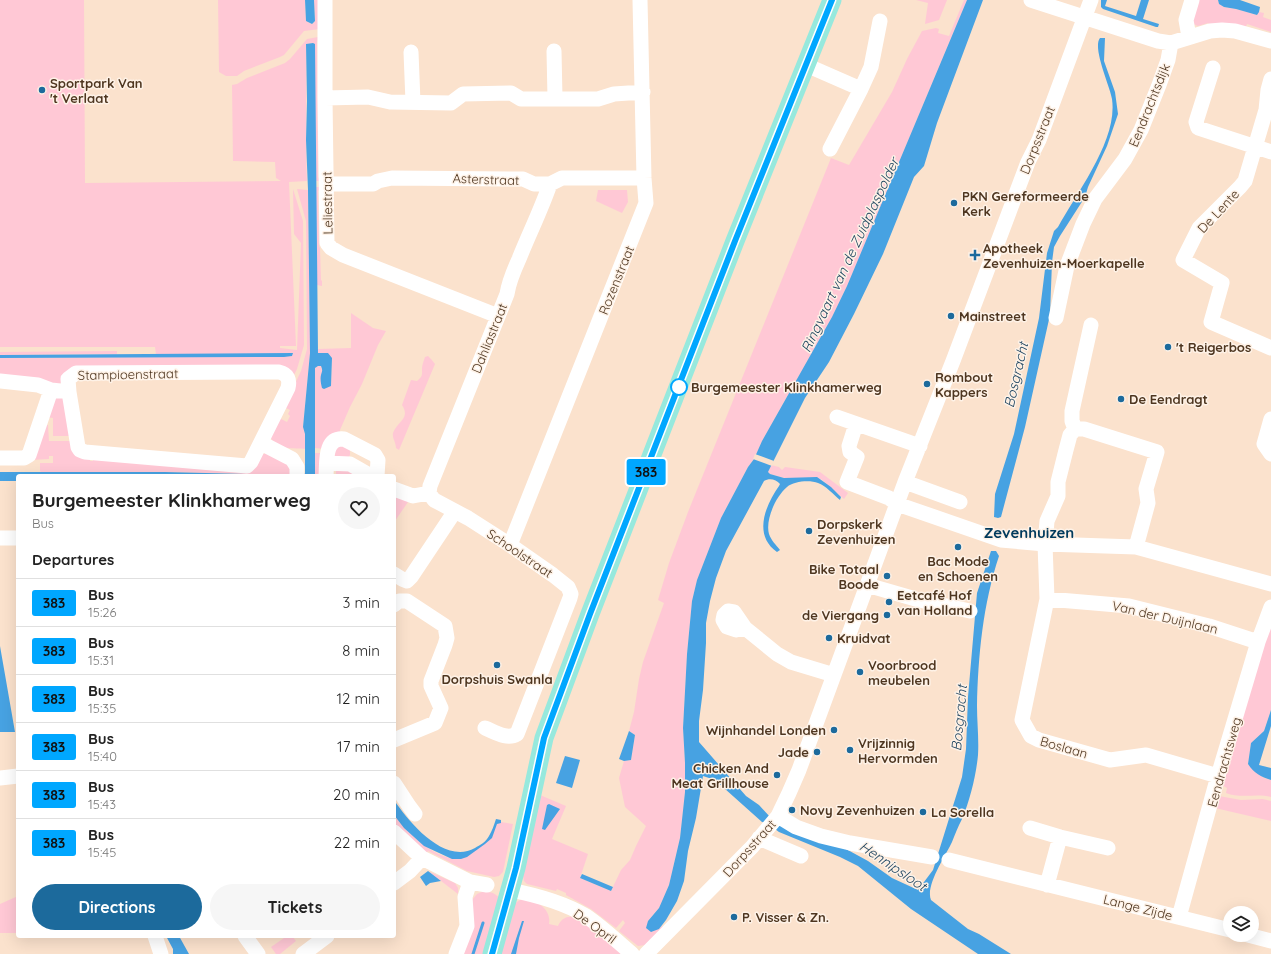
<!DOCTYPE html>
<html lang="en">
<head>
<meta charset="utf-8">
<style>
	body { margin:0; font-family:Quicksand,sans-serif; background:#f6f6f6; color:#222; height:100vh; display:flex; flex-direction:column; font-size:15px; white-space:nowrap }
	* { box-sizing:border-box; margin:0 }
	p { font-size:13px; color:#767676 }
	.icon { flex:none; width:22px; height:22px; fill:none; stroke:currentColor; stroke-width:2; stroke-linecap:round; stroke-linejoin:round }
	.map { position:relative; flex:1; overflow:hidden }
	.details { position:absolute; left:16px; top:474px; width:380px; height:464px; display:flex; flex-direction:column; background:#fff; border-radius:4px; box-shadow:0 4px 16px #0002 }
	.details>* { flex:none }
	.badge { padding:0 8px; border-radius:3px; font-size:14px; line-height:26px }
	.tools { position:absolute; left:1223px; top:906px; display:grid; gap:8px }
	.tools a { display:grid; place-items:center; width:36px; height:36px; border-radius:50%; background:#fff; box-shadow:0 4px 16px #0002; font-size:20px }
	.map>.badge { position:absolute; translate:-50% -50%; box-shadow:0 0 0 2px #fff }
	h2 { padding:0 16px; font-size:15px; line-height:36px }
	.round { display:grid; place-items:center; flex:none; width:42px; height:42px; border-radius:21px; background:#f6f6f6 }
	.headline { display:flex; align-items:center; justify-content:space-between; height:68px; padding:0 16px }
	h1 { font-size:19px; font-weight:800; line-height:30px }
	.action { display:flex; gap:8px; margin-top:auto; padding:8px 16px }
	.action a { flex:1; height:46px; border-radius:24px; background:#1c6a9c; color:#fff; font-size:16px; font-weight:800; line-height:46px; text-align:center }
	.action a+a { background:#f6f6f6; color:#222 }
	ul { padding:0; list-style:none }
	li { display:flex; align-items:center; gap:12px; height:48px; padding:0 16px; border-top:1px solid #e0e0e0 }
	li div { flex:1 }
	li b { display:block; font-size:15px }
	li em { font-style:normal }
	li .badge { min-width:44px; font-weight:700; text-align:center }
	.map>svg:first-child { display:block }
	.green { fill:#ffc8d5 }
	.water { fill:#47a2e2 }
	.pier { fill:#fbe2cd }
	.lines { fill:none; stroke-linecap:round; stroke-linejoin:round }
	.stream { stroke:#47a2e2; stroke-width:3 }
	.minor { stroke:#fff; stroke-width:15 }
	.major { stroke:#97e9dd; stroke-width:19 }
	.line-casing { stroke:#fff; stroke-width:9 }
	.line { stroke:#00a7ff; stroke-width:6 }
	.poi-dot { fill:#1c6a9c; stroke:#fef2e7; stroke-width:1.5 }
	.stop-dot { fill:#fff; stroke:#00a7ff; stroke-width:2 }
	.labels { text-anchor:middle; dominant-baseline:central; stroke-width:3; stroke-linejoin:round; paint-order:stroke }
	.poi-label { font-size:13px; font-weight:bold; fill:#4e3620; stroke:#fef2e7; text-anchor:start }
	.street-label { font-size:13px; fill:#4e3620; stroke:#fef2e7 }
	.stop-label { font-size:13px; font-weight:bold; fill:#4e3620; stroke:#fef2e7; text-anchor:start }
	.water-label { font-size:14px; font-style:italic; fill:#224762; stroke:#fef2e7 }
	.quarter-label { font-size:15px; font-weight:bold; fill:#013a5c; stroke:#fef2e7 }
</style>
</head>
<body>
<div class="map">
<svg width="1271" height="954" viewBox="0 0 1271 954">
	<rect width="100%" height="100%" fill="#fbe2cd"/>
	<!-- green -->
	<path class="green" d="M0,0H84L85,183L281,181L276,178L275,162L233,161L232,85L237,84L247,78L285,63L290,59L307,39L318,37L317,43L318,177L320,181H316L313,43L306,44C307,90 305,136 307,181L289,182L296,346H280V348L297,350L301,243L294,234L293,189L303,221L304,345L297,369L293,377L77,370L62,383L57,384L0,378V358L292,356L156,354L155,347H0Z
		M218,0H305L306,21L312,24L315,21L314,0H318L320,29L304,31L284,55L280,57L244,71L237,76H226L219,72Z
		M916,0H947L939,20L925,24L928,3Z
		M964,0H967L847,286L832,317L762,441L754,459L748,467L721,518L697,580L692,601L687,654L683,728L685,763V792L680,838L669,885L659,908L648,921L659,929L662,926L663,927L645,945L638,946L619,931L625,923L623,920L616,928L591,909L566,895V893L557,889L556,891L527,884L524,881L523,876L540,795L566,806L552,839L588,854L580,878L611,891L621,870L630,860L636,846L646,826L625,807L619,778L624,761L631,760L635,735L629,731L634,712L639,679L643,662L664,603L658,600L669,563L688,512L831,158L849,165L892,92L907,59L922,31L936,28L939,29L938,33L949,36Z
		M1195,0H1218L1219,4L1224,7L1236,9L1257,15L1259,12L1264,13L1263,17L1271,20V32L1247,24L1245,29L1210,26L1208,23L1198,26L1191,23Z
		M316,187H321L318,191L319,246L320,248L321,280L322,281V286L317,285L315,206Z
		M297,189L308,190L310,353L303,427L305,434L306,449C294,448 276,450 271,438L279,418L287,422L290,416L288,414L290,410L284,407L301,371L307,349L306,221Z
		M598,190H627L628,202L622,213L596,201Z
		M351,313L373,328L386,331L378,345L362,384L350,407L340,430L339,436L325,449L315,448V368L318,366H321L322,369V372L331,386L332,358L318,353V349L351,348Z
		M117,351V354L0,355V352Z
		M428,356L431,359L435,364L399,450L396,448C396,442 392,438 393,433C397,421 411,419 402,405L411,380L417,381C423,376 422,375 422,368C422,365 424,360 425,357Z
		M58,396L64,398L74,436H53V418L45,417L50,402Z
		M42,425H48L49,441H74L90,456V461H93V459L246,470L263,454L267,453L289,465L291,475L165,472H41L40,471V463H53V456H49V459L30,460Z
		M337,443L350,449V455L348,458L337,460L332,450Z
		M315,453H324L322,476H315Z
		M771,465L779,467L782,470L785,467L820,472L848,493L844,499L821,479L784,478L770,474L768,472Z
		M336,467L364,476H336Z
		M394,492L410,499L395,521H394Z
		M1271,621V710L1264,731L1251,743L1248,764L1264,778L1271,780V797C1256,793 1241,799 1226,793L1227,788L1222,785Z
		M1219,796L1241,800L1263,799L1271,801V821L1215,808Z
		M394,815C407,833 443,868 467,856C471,855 474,851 477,849C492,839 491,840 497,823H501V822L513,824L503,872L499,876L494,877L467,871L428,851L426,854L405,835L394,823Z
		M428,871L455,883L458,888V894Z
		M484,891L493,893L499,897L486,954H463L472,900L477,894Z
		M18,896V933H0V904Z
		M520,900C534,898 552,908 549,924L558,926C560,921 565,916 572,917C584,918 612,945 622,954H498L514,904Z
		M287,936H292L296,941L280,954H276L271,947Z"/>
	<!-- water -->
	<path class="water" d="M305,0H314L315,21L312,24L306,21Z
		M967,0H983L937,123L924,166L914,177L883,254L854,314L829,362L805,398L768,472L770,474L784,478L817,477L831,487L841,497L840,500C833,494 826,486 818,483C810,480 794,481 787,487C776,496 765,520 769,534C771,540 776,545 780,550L777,552C753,535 765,506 779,486L780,484C776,479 769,478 764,481L726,551L716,578L710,601L706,623V643L703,690L699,721V742L746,796L759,805L771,818L846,849L868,861L892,878L918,890L933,870L962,777L966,749L968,697L977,593L991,551H996L999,556C983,604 978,656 977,706C977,722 979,739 978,755C976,776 970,800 962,819C958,827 955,834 952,842C946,855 925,886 931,900L968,929L979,934L1011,954H978L911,909L858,866L840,857L779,832L767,823L762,822L715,780L703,776L696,818L688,851L684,881L677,901L666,920L659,929L651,932L646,928L648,921L659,908L669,885L680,838L685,792V763L683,728L687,654L692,601L697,580L721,518L748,467L754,459L762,441L832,317L847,286Z
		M1101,0H1107L1105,6L1136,16L1141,0H1149L1143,19L1159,24L1158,27H1156L1103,9L1101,7Z
		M1218,0H1240L1260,7L1259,12L1257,15L1236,9L1224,7L1219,4Z
		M1100,38H1105L1104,61L1115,92L1118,114L1107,146L1088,187L1085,197L1060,236L1054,247L1052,262L1050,315L1025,427L1001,517L998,518L994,517L995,494L1014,434L1039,318L1047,253L1054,231L1058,227C1077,192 1118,140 1112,99C1110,86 1092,48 1100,38Z
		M313,43L315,44L318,353H328L332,358L331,386L324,389L322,388C321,384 320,379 321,375C322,371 323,371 321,366H318L315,368V476H18V481H0V472H165L291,475H304L305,473V434L303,427L310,353L308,190L306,140L307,101L306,44Z
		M293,353L292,356L284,357L0,358V355Z
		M0,646L15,732H0Z
		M1271,710V726L1259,765L1271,768V780C1261,777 1254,773 1248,764L1251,743L1264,731Z
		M629,731L635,735L631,760L624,761L619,759Z
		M565,756L580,760L572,788L556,783Z
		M394,800C409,822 444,865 475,848C480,845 486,842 489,836C492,831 494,825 496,819L501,820V823L497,824L492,838L485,844L467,857L461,859H452L424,846L404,828L394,815Z
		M549,804L560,809L545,830L542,829L547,805Z
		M428,871L441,881L430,883L426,886L420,877Z
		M582,874L613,887L611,891L580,878Z
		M522,921H524L519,938L516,954H511Z
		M166,936H179L189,954H173V949Z"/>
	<!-- pier -->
	<path class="pier" d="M755,454L774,461L772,466L753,459Z"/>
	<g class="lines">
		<!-- stream -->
		<path class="stream" d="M473,954L483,923"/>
		<!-- minor -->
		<path class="minor" d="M325,0V98L327,243L331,248L343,255L498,316
			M1031,0L1158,41L1171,43L1210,31L1222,30L1235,31L1271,41
			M1189,37L1186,20L1192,0
			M554,51L555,98
			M411,52L413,102
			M806,65L861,89
			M1213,68L1196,122L1198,128L1271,152
			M1271,79L1268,90L1266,110L1245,181L1240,187L1199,228L1183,260L1222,283L1211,322L1271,348
			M325,98L368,97L390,102L451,103L463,94L511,93L521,99H598L614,94L643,92
			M830,149L861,89L871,67L880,21
			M327,184H373L378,181L392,178L523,179L534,184H550L562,178H644
			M1056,318L1067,266L1083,224L1095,199L1125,159L1141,130L1159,85L1168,60L1171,43
			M279,372C288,374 290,380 288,388L251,462L247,466L85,452L80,450L78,447L69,392L68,379L76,373Z
			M0,381L38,385L51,390L60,391
			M837,417L920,446
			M1271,419L1264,444L1271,454
			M856,424L849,446L850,452L857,457L847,482L889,498L897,504L1001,540L1045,544L1136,547L1271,584
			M1075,429L1070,435L1066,450L1058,482V496L1047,521L1045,544L1047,599L1022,720L1031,736L1039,740L1110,760L1146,755L1218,776
			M1075,429H1084L1157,452L1146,489L1148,503L1136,547
			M1075,429L1072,421V411L1091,325
			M261,443L292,459L297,467V476
			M0,458H24L29,455L51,390
			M327,463L350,464L371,476
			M326,476C327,462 324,437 344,439L375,455L378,460L377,476
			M905,482L960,502
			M394,489L413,496L429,493L434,500L468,518L510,545L553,575L568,587L571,594L570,598L517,734C507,740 495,732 485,728
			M429,493L430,486L507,294C509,281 514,270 519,259C529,234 541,210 550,184
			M0,538H18
			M510,545L646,203L644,178L640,0
			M394,574L402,579L407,581L411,577L455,511
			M867,585L919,600L970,611
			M1047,599L1129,606L1209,626L1258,642
			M394,605L399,601H407L445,626L447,638L445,645L431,681V686L441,708L435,723L394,740
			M745,628L736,630L727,627L723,620L724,615L728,611L734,612L745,628L777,654L791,662L834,675
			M0,778L18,776
			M394,783L409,806L415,814
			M778,816L796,827L821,836L850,843L932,857
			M1030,828L1060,837L1108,848
			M394,832L422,858L470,882L487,885
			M759,838L801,856
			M949,860L1230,930
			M394,883L410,871L422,858
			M1047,885L1060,837
			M510,890C536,895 563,902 586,916C602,927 617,941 632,954
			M1179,917L1218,776L1258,642L1271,607
			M1248,935L1271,941
			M155,936L161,954
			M245,936L258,954
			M303,954L327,936
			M456,954L467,926L465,897L470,882
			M646,954L752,847L778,816L789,793L799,770L905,482L953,361L1028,162L1039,140L1091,0"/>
		<!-- major -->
		<path class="major" d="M492,954L516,868L544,738L590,614L735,241L832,0"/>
	</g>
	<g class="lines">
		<defs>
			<path id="line" d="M492,954L516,868L544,738L590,614L735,241L832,0"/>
		</defs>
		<!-- line casing -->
		<use href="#line" class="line-casing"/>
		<!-- line -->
		<use href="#line" class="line"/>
	</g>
	<!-- markers -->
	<g class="poi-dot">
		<circle cx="42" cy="90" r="4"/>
		<circle cx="954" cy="203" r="4"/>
		<path d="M973 249h4v4h4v4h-4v4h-4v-4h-4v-4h4z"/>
		<circle cx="951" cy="316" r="4"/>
		<circle cx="1168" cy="347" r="4"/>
		<circle cx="927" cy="384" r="4"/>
		<circle cx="1121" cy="399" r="4"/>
		<circle cx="809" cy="531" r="4"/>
		<circle cx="958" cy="547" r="4"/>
		<circle cx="887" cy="576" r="4"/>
		<circle cx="889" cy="602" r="4"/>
		<circle cx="887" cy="615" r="4"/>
		<circle cx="829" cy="638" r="4"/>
		<circle cx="497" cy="665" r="4"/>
		<circle cx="860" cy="672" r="4"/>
		<circle cx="834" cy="730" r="4"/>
		<circle cx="850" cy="750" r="4"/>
		<circle cx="817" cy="752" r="4"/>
		<circle cx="777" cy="775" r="4"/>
		<circle cx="792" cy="810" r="4"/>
		<circle cx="923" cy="812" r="4"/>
		<circle cx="734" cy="917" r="4"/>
	</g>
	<circle class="stop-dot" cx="679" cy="387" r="8"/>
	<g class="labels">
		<!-- poi labels -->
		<g class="poi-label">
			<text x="50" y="83">Sportpark Van<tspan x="50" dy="15">'t Verlaat</tspan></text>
			<text x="962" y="196">PKN Gereformeerde<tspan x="962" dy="15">Kerk</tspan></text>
			<text x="983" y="248">Apotheek<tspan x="983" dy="15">Zevenhuizen-Moerkapelle</tspan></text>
			<text x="959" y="316">Mainstreet</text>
			<text x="1176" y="347">'t Reigerbos</text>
			<text x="935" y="377">Rombout<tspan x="935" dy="15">Kappers</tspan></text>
			<text x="1129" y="399">De Eendragt</text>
			<text x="817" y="524">Dorpskerk<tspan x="817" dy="15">Zevenhuizen</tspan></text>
			<text x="958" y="561" text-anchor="middle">Bac Mode<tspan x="958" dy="15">en Schoenen</tspan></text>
			<text x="879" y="569" text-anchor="end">Bike Totaal<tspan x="879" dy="15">Boode</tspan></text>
			<text x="897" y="595">Eetcafé Hof<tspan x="897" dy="15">van Holland</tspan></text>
			<text x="879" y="615" text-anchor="end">de Viergang</text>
			<text x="837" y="638">Kruidvat</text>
			<text x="868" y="665">Voorbrood<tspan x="868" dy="15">meubelen</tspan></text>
			<text x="497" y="679" text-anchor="middle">Dorpshuis Swanla</text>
			<text x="826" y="730" text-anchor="end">Wijnhandel Londen</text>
			<text x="858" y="743">Vrijzinnig<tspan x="858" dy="15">Hervormden</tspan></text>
			<text x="809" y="752" text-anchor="end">Jade</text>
			<text x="769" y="768" text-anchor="end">Chicken And<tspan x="769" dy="15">Meat Grillhouse</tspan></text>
			<text x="800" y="810">Novy Zevenhuizen</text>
			<text x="931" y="812">La Sorella</text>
			<text x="742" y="917">P. Visser &amp; Zn.</text>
		</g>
		<!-- street labels -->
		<g class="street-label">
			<text transform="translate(1149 105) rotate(-68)">Eendrachtsdijk</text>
			<text transform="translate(1037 140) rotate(-68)">Dorpsstraat</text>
			<text transform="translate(486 179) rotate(2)">Asterstraat</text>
			<text transform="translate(327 203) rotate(-91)">Leliestraat</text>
			<text transform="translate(1218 211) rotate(-47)">De Lente</text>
			<text transform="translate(616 280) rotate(-68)">Rozenstraat</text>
			<text transform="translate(489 338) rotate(-68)">Dahliastraat</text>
			<text transform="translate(128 374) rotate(-1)">Stampioenstraat</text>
			<text transform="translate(520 553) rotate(34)">Schoolstraat</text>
			<text transform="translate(1165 617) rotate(13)">Van der Duijnlaan</text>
			<text transform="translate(1064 747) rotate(16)">Boslaan</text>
			<text transform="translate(1224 762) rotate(-74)">Eendrachtsweg</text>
			<text transform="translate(749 848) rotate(-48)">Dorpsstraat</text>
			<text transform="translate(1138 907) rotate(14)">Lange Zijde</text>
			<text transform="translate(595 926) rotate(36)">De Opril</text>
		</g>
		<!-- stop labels -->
		<g class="stop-label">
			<text x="691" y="387">Burgemeester Klinkhamerweg</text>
		</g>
		<!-- water labels -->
		<g class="water-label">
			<text transform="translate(850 255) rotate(-65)">Ringvaart van de Zuidplaspolder</text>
			<text transform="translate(1016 375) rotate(-77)">Bosgracht</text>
			<text transform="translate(959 718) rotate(-85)">Bosgracht</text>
			<text transform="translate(893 866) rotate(34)">Hennipsloot</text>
		</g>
		<!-- quarter labels -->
		<g class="quarter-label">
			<text x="1029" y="532">Zevenhuizen</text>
		</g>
	</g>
</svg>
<div class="tools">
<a><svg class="icon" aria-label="layers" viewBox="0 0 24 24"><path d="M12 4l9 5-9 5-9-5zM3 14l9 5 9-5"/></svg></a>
</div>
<b class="badge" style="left:646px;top:472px;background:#00a7ff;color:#111">383</b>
<section class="details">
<div class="headline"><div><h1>Burgemeester Klinkhamerweg</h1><p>Bus</p></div><a class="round"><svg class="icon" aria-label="heart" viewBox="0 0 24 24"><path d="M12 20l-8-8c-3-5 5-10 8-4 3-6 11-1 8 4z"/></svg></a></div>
<h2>Departures</h2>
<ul>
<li><span class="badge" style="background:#00a7ff;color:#111">383</span><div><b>Bus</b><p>15:26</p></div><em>3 min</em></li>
<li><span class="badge" style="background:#00a7ff;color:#111">383</span><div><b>Bus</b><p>15:31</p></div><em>8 min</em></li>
<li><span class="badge" style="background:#00a7ff;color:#111">383</span><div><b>Bus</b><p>15:35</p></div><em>12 min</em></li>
<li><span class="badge" style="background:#00a7ff;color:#111">383</span><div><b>Bus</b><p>15:40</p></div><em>17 min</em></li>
<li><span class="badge" style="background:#00a7ff;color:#111">383</span><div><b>Bus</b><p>15:43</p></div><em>20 min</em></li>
<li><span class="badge" style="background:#00a7ff;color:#111">383</span><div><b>Bus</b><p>15:45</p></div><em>22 min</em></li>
</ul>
<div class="action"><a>Directions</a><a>Tickets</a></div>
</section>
</div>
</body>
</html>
